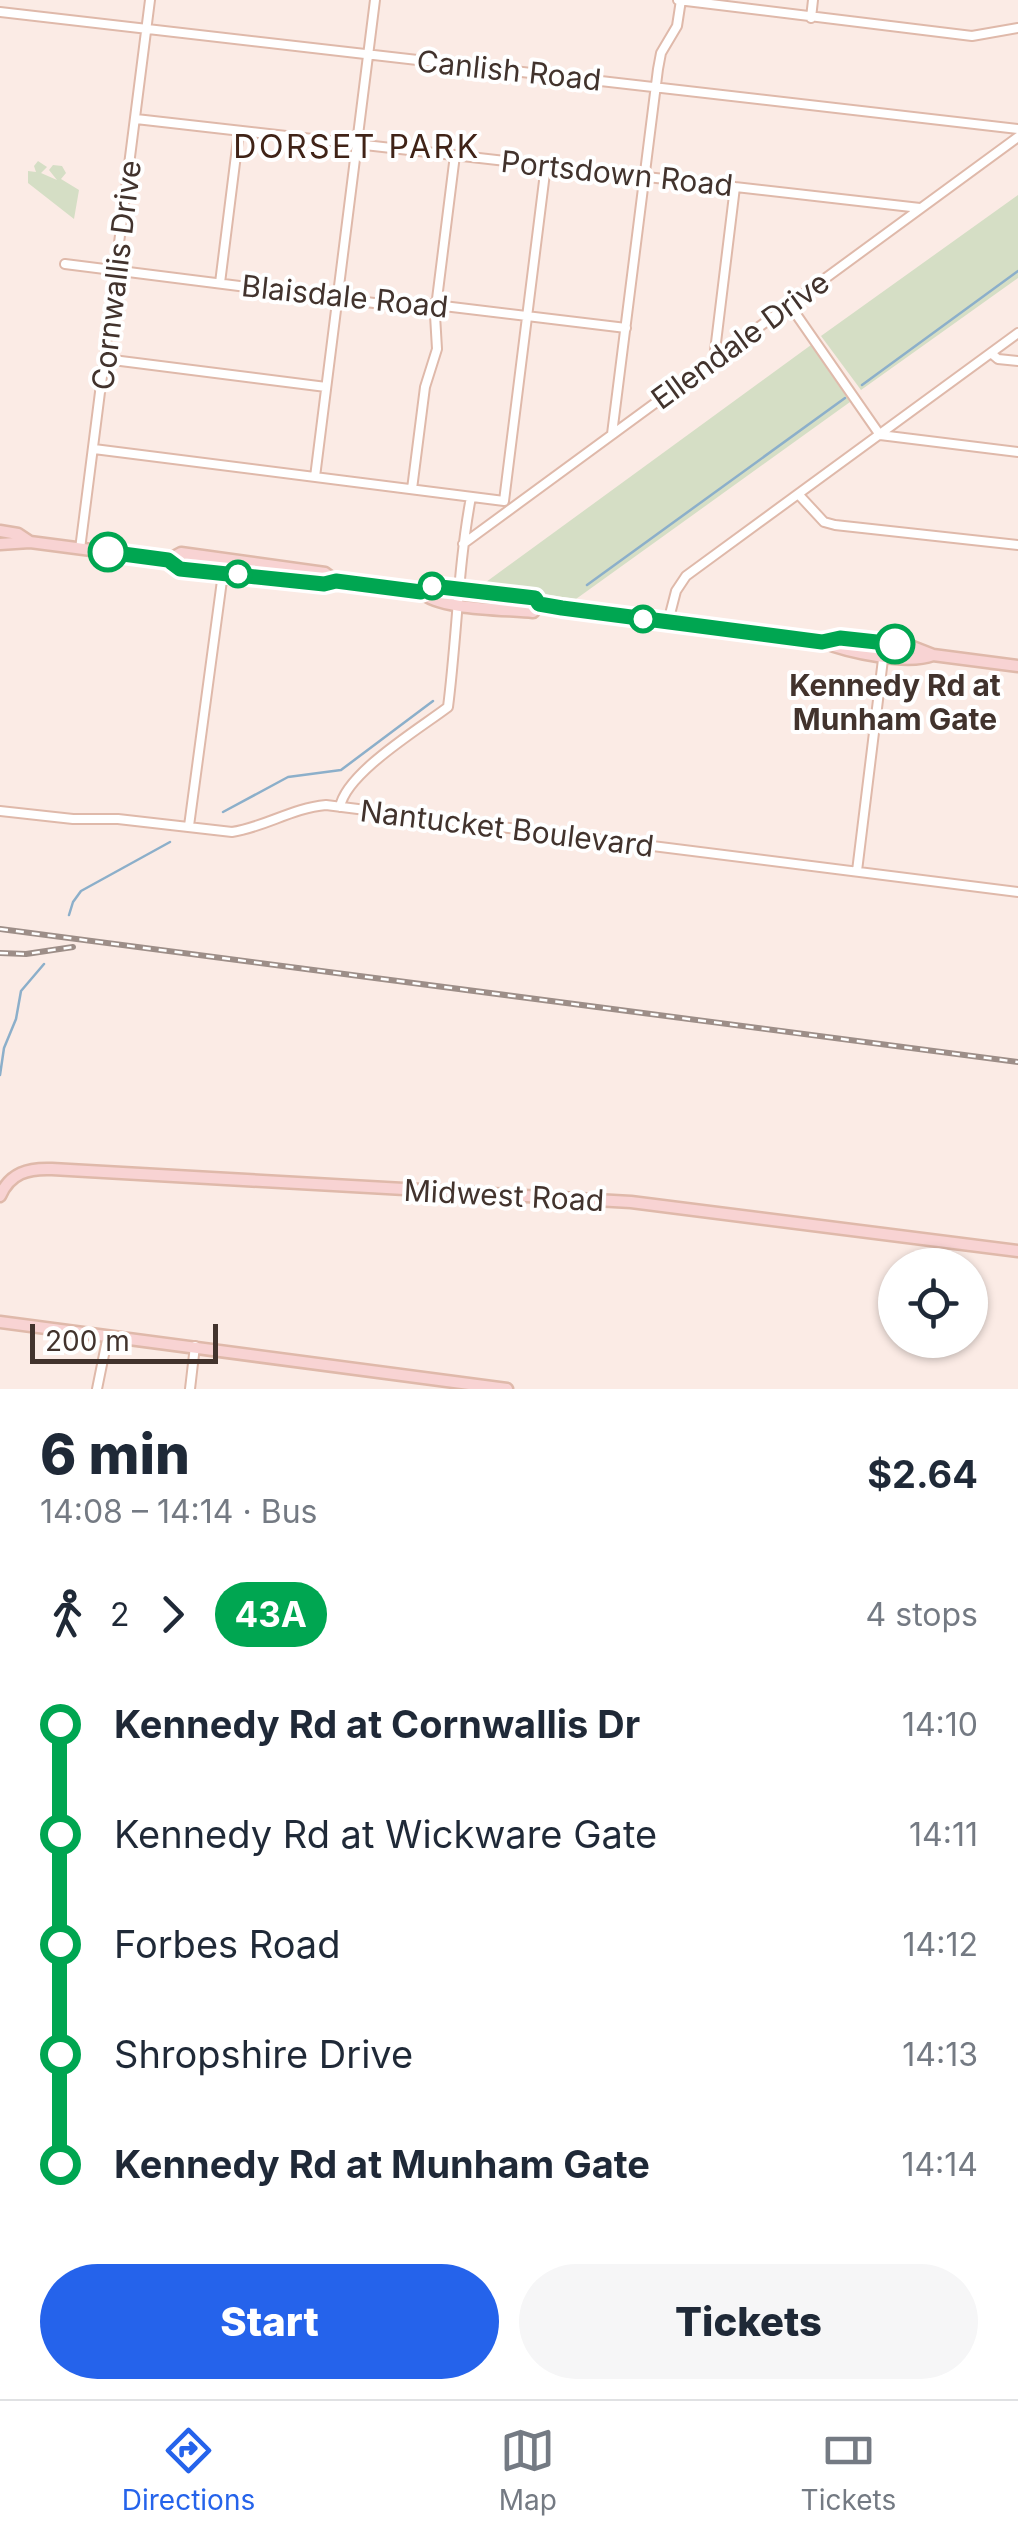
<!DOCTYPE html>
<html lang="en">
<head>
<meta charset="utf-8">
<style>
	body { margin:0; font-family:Inter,sans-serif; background:#f6f6f7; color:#1f2937; height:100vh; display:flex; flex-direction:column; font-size:38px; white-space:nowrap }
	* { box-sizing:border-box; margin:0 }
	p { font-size:32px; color:#747a83 }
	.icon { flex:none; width:55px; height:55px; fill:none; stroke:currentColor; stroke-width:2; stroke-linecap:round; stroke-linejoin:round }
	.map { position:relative; height:1389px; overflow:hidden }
	.side { display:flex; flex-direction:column; background:#fff; flex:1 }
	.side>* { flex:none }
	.badge { padding:0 20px; border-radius:32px; font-size:35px; line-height:65px }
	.controls { position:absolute; left:878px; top:1248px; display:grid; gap:20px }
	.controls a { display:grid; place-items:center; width:110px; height:110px; border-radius:50%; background:#fff; box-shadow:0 2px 8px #0004; font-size:50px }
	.scale { position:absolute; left:30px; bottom:25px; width:188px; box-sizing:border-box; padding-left:10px; border:5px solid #42332d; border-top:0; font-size:28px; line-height:35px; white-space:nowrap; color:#42332d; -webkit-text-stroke:8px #fff; paint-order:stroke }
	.map>.badge { position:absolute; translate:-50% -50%; box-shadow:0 0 0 5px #fff }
	.legs { display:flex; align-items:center; gap:15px; height:110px; padding:0 40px; font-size:32px }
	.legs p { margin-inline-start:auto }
	.overview { display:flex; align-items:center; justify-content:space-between; height:170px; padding:0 40px }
	h1 { font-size:55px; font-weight:800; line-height:75px }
	.action { display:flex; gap:20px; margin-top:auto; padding:20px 40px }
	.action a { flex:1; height:115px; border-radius:60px; background:#2563eb; color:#fff; font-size:40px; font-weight:800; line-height:115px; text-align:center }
	.action a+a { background:#f6f6f7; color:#1f2937 }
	ul { padding:0 40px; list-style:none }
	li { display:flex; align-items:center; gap:35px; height:110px; font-size:38px }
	li i { display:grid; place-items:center; width:15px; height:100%; margin:0 12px; background:currentColor }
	li i::after { content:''; width:25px; height:25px; margin:-12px; border:8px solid; border-radius:50%; background:#fff }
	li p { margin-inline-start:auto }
	li:first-child i { background:linear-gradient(#0000 50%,currentColor 0) }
	li:last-child i { background:linear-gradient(currentColor 50%,#0000 0) }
	.menu { display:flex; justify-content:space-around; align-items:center; height:140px; border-top:2px solid #e0e1e3; background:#fff; font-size:28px; color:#747a83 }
	.menu a { display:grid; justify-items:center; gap:5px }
	.menu .active { color:#2563eb }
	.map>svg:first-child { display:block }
	.green { fill:#d5dec5 }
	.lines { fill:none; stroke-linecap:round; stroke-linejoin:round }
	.stream { stroke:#8cafca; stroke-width:2.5 }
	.street-casing { stroke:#dfb9aa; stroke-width:12 }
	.secondary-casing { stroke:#dfb9aa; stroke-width:15 }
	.street { stroke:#fff; stroke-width:8 }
	.secondary { stroke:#f8d3d3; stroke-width:10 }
	.rail-casing { stroke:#9d8e88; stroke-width:6 }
	.rail { stroke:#fff; stroke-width:2.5; stroke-dasharray:8; stroke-linecap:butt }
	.line-1-casing { stroke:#fff; stroke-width:22 }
	.line-1 { stroke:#00a651; stroke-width:15 }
	.stop-1-dot { fill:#fff; stroke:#00a651; stroke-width:5 }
	.labels { text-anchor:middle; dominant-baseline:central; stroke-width:8; stroke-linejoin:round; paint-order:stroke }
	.street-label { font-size:30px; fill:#42332d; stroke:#fff }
	.stop-label { font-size:30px; font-weight:bold; fill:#42332d; stroke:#fff }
	.neighbourhood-label { font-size:32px; letter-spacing:2.5px; fill:#402317; stroke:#fff }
</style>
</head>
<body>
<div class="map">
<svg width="1018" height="1389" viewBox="0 0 1018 1389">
	<rect width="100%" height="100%" fill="#fbebe5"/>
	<!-- green -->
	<path class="green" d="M38,161L47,167L41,173L57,180L49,170L53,165L62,166L66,173L61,179L79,190L74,219L28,183V171L36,172L34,166Z
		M1018,195V278L861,390L821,336Z
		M811,345L850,402L576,599L482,585Z"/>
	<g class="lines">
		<!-- stream -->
		<path class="stream" d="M862,385L1018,271
			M587,585L845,398
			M223,812L288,777L341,770L433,701
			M69,915L73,902L81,891L170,842
			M0,1075L4,1048L16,1019L21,991L44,964"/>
		<defs>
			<path id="street" d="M678,0L972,36L1018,28
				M0,12L1018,129
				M811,18L813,0
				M136,119L920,208
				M65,264L382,304H427L626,328
				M220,283L239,131
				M789,304L880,435L1018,452
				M992,354L998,359L1018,361
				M105,359L326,387
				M714,359L735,187
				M612,434L658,69L661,53L677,26L681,0
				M94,449L504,501
				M315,477L375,0
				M412,489L425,387L437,349L435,315L455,155
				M799,495L824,522L835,525L1018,545
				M504,501L546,165
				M463,544L1018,137
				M80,549L150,0
				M668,622L676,591L686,576L1018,333
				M340,807C346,773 419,729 448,707C457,636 458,566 471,497
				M0,811L73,819H118L232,832C265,827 292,808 326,805L1018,892
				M189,826L223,573
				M857,871L885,643
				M97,1389L108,1335
				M190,1389L195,1346"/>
			<path id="secondary" d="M0,531L18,534L30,542
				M0,544L30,542L168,560L179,569L324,584L336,581L421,592C445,580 506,595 535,598L539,605L561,608L823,642C848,652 907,665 933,655
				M168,560L181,553L325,573L336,581
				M421,592C439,610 505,609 533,612L539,605
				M824,642L840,638L910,646L933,655L1018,666
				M0,1196C10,1173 28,1168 52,1169L631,1202L1018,1251
				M0,1322L507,1389"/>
		</defs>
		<!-- street casing -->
		<use href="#street" class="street-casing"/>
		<!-- secondary casing -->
		<use href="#secondary" class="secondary-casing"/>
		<!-- street -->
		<use href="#street" class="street"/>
		<!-- secondary -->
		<use href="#secondary" class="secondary"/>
		<defs>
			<path id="rail" d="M0,929L1018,1062
				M0,953L26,954L73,947"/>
		</defs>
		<!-- rail casing -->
		<use href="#rail" class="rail-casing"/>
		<!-- rail -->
		<use href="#rail" class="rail"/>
	</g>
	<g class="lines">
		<defs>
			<path id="line-1" d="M108,552L168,560L180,569L324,584L336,581L421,592L432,586L535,598L539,604L562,608L822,642L840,638L895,644"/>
		</defs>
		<!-- line-1 casing -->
		<use href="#line-1" class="line-1-casing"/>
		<!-- line-1 -->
		<use href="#line-1" class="line-1"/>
	</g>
	<!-- markers -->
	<g class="stop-1-dot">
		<circle cx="108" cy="552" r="18"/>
		<circle cx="238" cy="574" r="12"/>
		<circle cx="432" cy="586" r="12"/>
		<circle cx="643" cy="619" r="12"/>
		<circle cx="895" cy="644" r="18"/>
	</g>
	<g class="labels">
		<!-- street labels -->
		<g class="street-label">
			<text transform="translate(509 70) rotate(6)">Canlish Road</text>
			<text transform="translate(617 173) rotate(6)">Portsdown Road</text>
			<text transform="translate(116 275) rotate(-83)">Cornwallis Drive</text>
			<text transform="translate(345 296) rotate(6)">Blaisdale Road</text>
			<text transform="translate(740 340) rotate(-36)">Ellendale Drive</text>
			<text transform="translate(507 828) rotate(7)">Nantucket Boulevard</text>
			<text transform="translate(504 1195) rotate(3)">Midwest Road</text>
		</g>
		<!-- stop labels -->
		<g class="stop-label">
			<text x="895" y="685">Kennedy Rd at<tspan x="895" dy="34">Munham Gate</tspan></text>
		</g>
		<!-- neighbourhood labels -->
		<g class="neighbourhood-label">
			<text x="357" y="146">DORSET PARK</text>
		</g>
	</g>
</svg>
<div class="controls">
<a><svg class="icon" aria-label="locate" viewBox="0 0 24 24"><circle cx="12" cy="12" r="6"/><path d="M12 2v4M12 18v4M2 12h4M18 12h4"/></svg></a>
</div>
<div class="scale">200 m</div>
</div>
<section class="side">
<div class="overview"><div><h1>6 min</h1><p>14:08 – 14:14 · Bus</p></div><b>$2.64</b></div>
<div class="legs"><svg class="icon" aria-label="walk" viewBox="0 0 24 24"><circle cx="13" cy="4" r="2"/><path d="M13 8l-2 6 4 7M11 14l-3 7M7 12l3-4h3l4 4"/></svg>2<svg class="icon" aria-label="forward" viewBox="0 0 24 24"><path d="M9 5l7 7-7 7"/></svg><b class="badge" style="background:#00a651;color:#fff">43A</b><p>4 stops</p></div>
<ul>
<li><i style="color:#00a651"></i><b>Kennedy Rd at Cornwallis Dr</b><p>14:10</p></li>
<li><i style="color:#00a651"></i><span>Kennedy Rd at Wickware Gate</span><p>14:11</p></li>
<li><i style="color:#00a651"></i><span>Forbes Road</span><p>14:12</p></li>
<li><i style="color:#00a651"></i><span>Shropshire Drive</span><p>14:13</p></li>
<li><i style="color:#00a651"></i><b>Kennedy Rd at Munham Gate</b><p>14:14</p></li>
</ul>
<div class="action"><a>Start</a><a>Tickets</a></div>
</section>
<nav class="menu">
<a class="active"><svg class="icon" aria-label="directions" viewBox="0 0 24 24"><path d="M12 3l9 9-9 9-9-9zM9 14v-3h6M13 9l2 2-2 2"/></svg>Directions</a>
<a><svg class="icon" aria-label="map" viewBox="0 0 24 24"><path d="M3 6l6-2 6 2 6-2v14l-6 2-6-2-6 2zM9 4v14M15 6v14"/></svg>Map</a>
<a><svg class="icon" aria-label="tickets" viewBox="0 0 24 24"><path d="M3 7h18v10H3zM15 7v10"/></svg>Tickets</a>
</nav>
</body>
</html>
